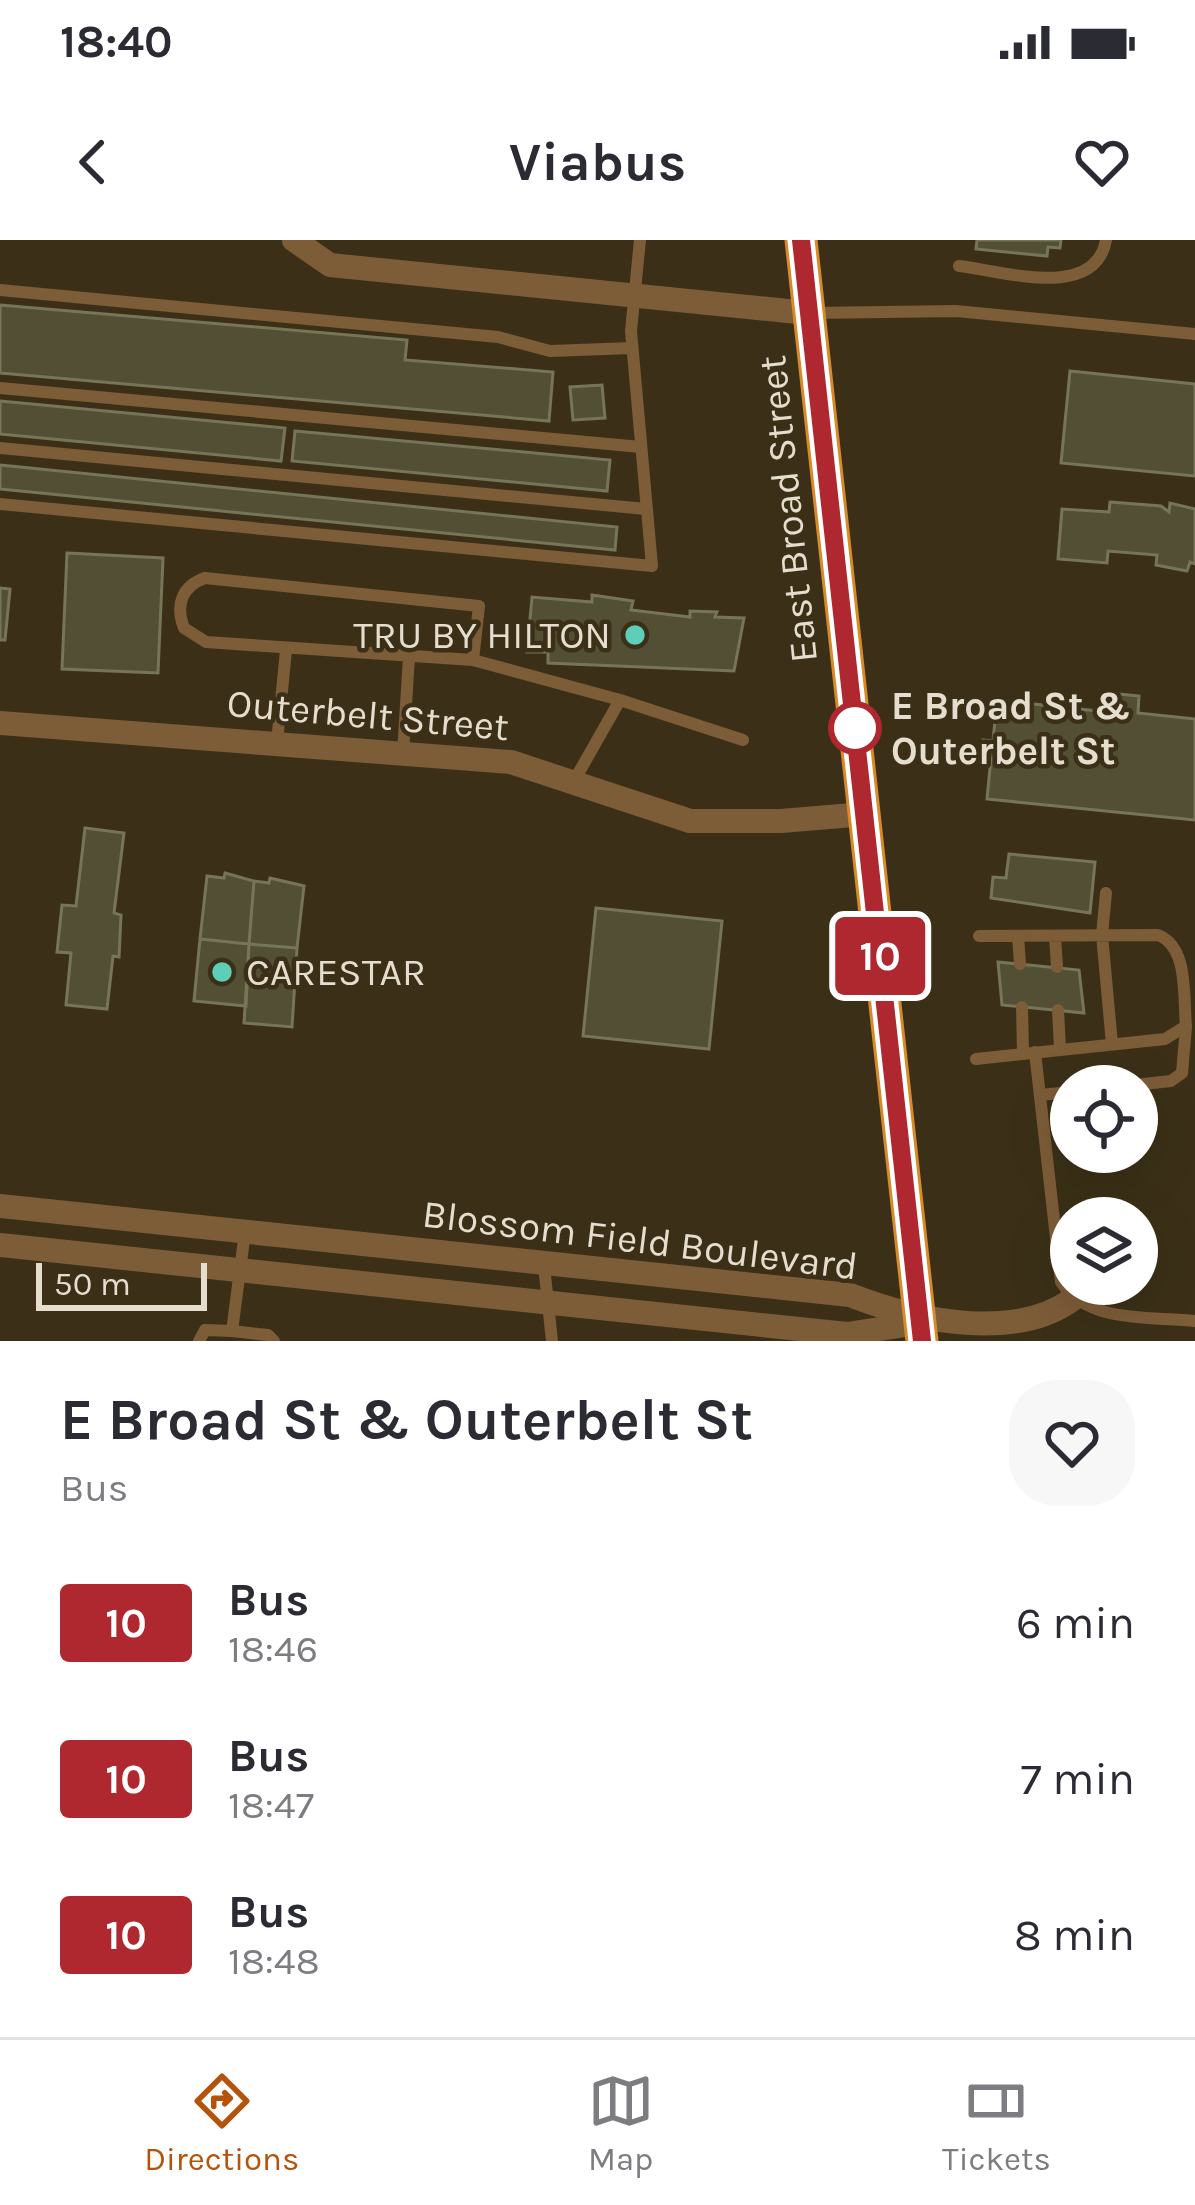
<!DOCTYPE html>
<html lang="en">
<head>
<meta charset="utf-8">
<style>
	body { margin:0; font-family:Karla,sans-serif; background:#f7f7f7; color:#2b2b33; height:100vh; display:flex; flex-direction:column; font-size:45px; white-space:nowrap }
	* { box-sizing:border-box; margin:0 }
	p { font-size:39px; color:#7c7c81 }
	.icon { flex:none; width:66px; height:66px; fill:none; stroke:currentColor; stroke-width:2; stroke-linecap:round; stroke-linejoin:round }
	.map { position:relative; height:1101px; overflow:hidden }
	.panel { display:flex; flex-direction:column; background:#fff; flex:1 }
	.panel>* { flex:none }
	.badge { padding:0 24px; border-radius:9px; font-size:42px; line-height:78px }
	.controls { position:absolute; left:1050px; top:825px; display:grid; gap:24px }
	.controls a { display:grid; place-items:center; width:108px; height:108px; border-radius:50%; background:#fff; box-shadow:0 12px 48px #0002; font-size:60px }
	.scale { position:absolute; left:36px; bottom:30px; width:171px; box-sizing:border-box; padding-left:12px; border:6px solid #e5decf; border-top:0; font-size:33px; line-height:42px; white-space:nowrap; color:#e5decf; -webkit-text-stroke:9px #3b3017; paint-order:stroke }
	.map>.badge { position:absolute; translate:-50% -50%; box-shadow:0 0 0 6px #fff }
	.round { display:grid; place-items:center; flex:none; width:126px; height:126px; border-radius:48px; background:#f7f7f7 }
	.overview { display:flex; align-items:center; justify-content:space-between; height:204px; padding:0 60px }
	h1 { font-size:57px; font-weight:700; line-height:90px }
	ul { padding:0; list-style:none }
	li { display:flex; align-items:center; gap:36px; height:156px; padding:0 60px }
	li div { flex:1 }
	li b { display:block; font-size:45px }
	li em { font-style:normal }
	li .badge { min-width:132px; font-weight:700; text-align:center }
	.status { display:flex; justify-content:space-between; align-items:center; height:84px; padding:0 60px; background:#fff; direction:ltr }
	.status svg { height:33px; fill:currentColor }
	header { display:flex; justify-content:space-between; align-items:center; height:156px; padding:0 60px; background:#fff; font-size:54px; font-weight:700 }
	.menu { display:flex; justify-content:space-around; align-items:center; height:168px; border-top:3px solid #e1e1e2; background:#fff; font-size:33px; color:#7c7c81 }
	.menu a { display:grid; justify-items:center; gap:6px }
	.menu .active { color:#b45309 }
	.map>svg:first-child { display:block }
	.building { fill:#524f34; stroke:#777558; stroke-width:3 }
	.lines { fill:none; stroke-linecap:round; stroke-linejoin:round }
	.service { stroke:#7d5c38; stroke-width:12 }
	.minor { stroke:#7d5c38; stroke-width:24 }
	.trunk { stroke:#d68a2a; stroke-width:33 }
	.line-casing { stroke:#fff; stroke-width:27 }
	.line { stroke:#af272f; stroke-width:18 }
	.poi-dot { fill:#5eceb8; stroke:#3b3017; stroke-width:4.5 }
	.stop-dot { fill:#fff; stroke:#af272f; stroke-width:6 }
	.labels { text-anchor:middle; dominant-baseline:central; stroke-width:9; stroke-linejoin:round; paint-order:stroke }
	.street-label { font-size:39px; fill:#e5decf; stroke:#3b3017 }
	.poi-label { font-size:39px; fill:#e5decf; stroke:#3b3017; text-anchor:end }
	.stop-label { font-size:39px; font-weight:bold; fill:#e5decf; stroke:#3b3017; text-anchor:start }
</style>
</head>
<body>
<div class="status"><b>18:40</b><svg viewBox="0 0 49 12"><path d="M0 12V9h3v3zM5 12V6h3v6zM10 12V3h3v9zM15 12V0h3v12zM26 1h20v11H26zM47 4h2v5h-2z"/></svg></div>
<header><svg class="icon" aria-label="back" viewBox="0 0 24 24"><path d="M15 5l-7 7 7 7"/></svg>Viabus<svg class="icon" aria-label="heart" viewBox="0 0 24 24"><path d="M12 20l-8-8c-3-5 5-10 8-4 3-6 11-1 8 4z"/></svg></header>
<div class="map">
<svg width="1195" height="1101" viewBox="0 0 1195 1101">
	<rect width="100%" height="100%" fill="#3b3017"/>
	<!-- building -->
	<path class="building" d="M977,0H1061L1060,8L1048,7L1047,16L976,9Z
		M0,65L407,100L405,120L553,132L549,181L0,133Z
		M1070,131L1195,144V236L1061,223Z
		M602,145L605,178L573,180L570,147Z
		M0,161L285,188L281,221L0,194Z
		M295,191L610,220L607,251L292,221Z
		M0,225L617,287L615,310L0,249Z
		M1110,262L1161,266L1169,272L1170,263L1195,269V324L1190,322L1187,331L1156,325L1157,315L1108,311L1107,323L1058,319L1062,269L1109,272Z
		M67,313L163,318L158,433L62,429Z
		M0,348L10,349L5,400H0Z
		M592,355L633,361L631,370L690,377V371L717,372L715,377L744,378L734,431L548,423V412H527L532,357L592,362Z
		M1109,453L1139,456L1138,473L1195,479V580L987,559L991,518L982,517L983,500L993,501L997,460L1107,472Z
		M85,588L124,593L114,673L121,675L119,717L113,716L107,769L66,765L71,713L57,712L62,665L76,666Z
		M1009,614L1095,622L1090,673L991,658L993,637L1006,638Z
		M225,633L254,641L249,704L200,699L207,636L224,638Z
		M270,638L304,646L297,708L249,704L254,641L269,643Z
		M596,668L722,681L709,809L583,796Z
		M200,699L249,704L246,766L194,761Z
		M249,704L297,708L292,787L244,783Z
		M998,722L1079,730L1084,773L1002,765Z
		M1126,837L1127,846H1087V841Z"/>
	<g class="lines">
		<!-- service -->
		<path class="service" d="M959,26C1003,31 1095,61 1106,0
			M0,50L498,97L550,111L632,108
			M813,73L956,71L1195,94
			M0,148L641,207
			M0,208L646,269
			M0,264L652,326L631,91L640,0
			M473,420L479,366L205,338C182,346 175,365 184,388L206,402L473,420L620,460L574,541
			M620,460L743,500
			M277,502L286,410
			M403,513L409,417
			M1106,653L1102,695L1112,804
			M1018,696L1020,724
			M1055,696L1057,727
			M1022,767L1023,813
			M1058,770L1060,809
			M1035,812L1061,1042C1089,1084 1149,1076 1195,1081
			M976,819L1165,799L1186,786C1183,757 1189,707 1158,695L979,696
			M1135,845L1171,841L1182,833L1186,787
			M1040,855L1071,852
			M544,1026L552,1101
			M232,1091L268,1095L274,1101
			M199,1101L205,1090L232,1091L245,992"/>
		<!-- minor -->
		<path class="minor" d="M294,0L330,25L808,73
			M0,483L511,522L690,581H781L865,574
			M0,966L850,1055C919,1082 1016,1101 1073,1059
			M0,1005L847,1094L918,1083"/>
		<!-- trunk -->
		<path class="trunk" d="M801,0L922,1101"/>
	</g>
	<g class="lines">
		<defs>
			<path id="line" d="M801,0L922,1101"/>
		</defs>
		<!-- line casing -->
		<use href="#line" class="line-casing"/>
		<!-- line -->
		<use href="#line" class="line"/>
	</g>
	<!-- markers -->
	<g class="poi-dot">
		<circle cx="635" cy="395" r="12"/>
		<circle cx="222" cy="732" r="12"/>
	</g>
	<circle class="stop-dot" cx="855" cy="488" r="24"/>
	<g class="labels">
		<!-- street labels -->
		<g class="street-label">
			<text transform="translate(788 269) rotate(-96)">East Broad Street</text>
			<text transform="translate(368 475) rotate(5)">Outerbelt Street</text>
			<text transform="translate(640 1000) rotate(7)">Blossom Field Boulevard</text>
		</g>
		<!-- poi labels -->
		<g class="poi-label">
			<text x="611" y="395">TRU BY HILTON</text>
			<text x="246" y="732" text-anchor="start">CARESTAR</text>
		</g>
		<!-- stop labels -->
		<g class="stop-label">
			<text x="891" y="466">E Broad St &amp;<tspan x="891" dy="45">Outerbelt St</tspan></text>
		</g>
	</g>
</svg>
<div class="controls">
<a><svg class="icon" aria-label="locate" viewBox="0 0 24 24"><circle cx="12" cy="12" r="6"/><path d="M12 2v4M12 18v4M2 12h4M18 12h4"/></svg></a>
<a><svg class="icon" aria-label="layers" viewBox="0 0 24 24"><path d="M12 4l9 5-9 5-9-5zM3 14l9 5 9-5"/></svg></a>
</div>
<div class="scale">50 m</div>
<b class="badge" style="left:880px;top:716px;background:#af272f;color:#fff">10</b>
</div>
<section class="panel">
<div class="overview"><div><h1>E Broad St &amp; Outerbelt St</h1><p>Bus</p></div><a class="round"><svg class="icon" aria-label="heart" viewBox="0 0 24 24"><path d="M12 20l-8-8c-3-5 5-10 8-4 3-6 11-1 8 4z"/></svg></a></div>
<ul>
<li><span class="badge" style="background:#af272f;color:#fff">10</span><div><b>Bus</b><p>18:46</p></div><em>6 min</em></li>
<li><span class="badge" style="background:#af272f;color:#fff">10</span><div><b>Bus</b><p>18:47</p></div><em>7 min</em></li>
<li><span class="badge" style="background:#af272f;color:#fff">10</span><div><b>Bus</b><p>18:48</p></div><em>8 min</em></li>
</ul>
</section>
<nav class="menu">
<a class="active"><svg class="icon" aria-label="directions" viewBox="0 0 24 24"><path d="M12 3l9 9-9 9-9-9zM9 14v-3h6M13 9l2 2-2 2"/></svg>Directions</a>
<a><svg class="icon" aria-label="map" viewBox="0 0 24 24"><path d="M3 6l6-2 6 2 6-2v14l-6 2-6-2-6 2zM9 4v14M15 6v14"/></svg>Map</a>
<a><svg class="icon" aria-label="tickets" viewBox="0 0 24 24"><path d="M3 7h18v10H3zM15 7v10"/></svg>Tickets</a>
</nav>
</body>
</html>
